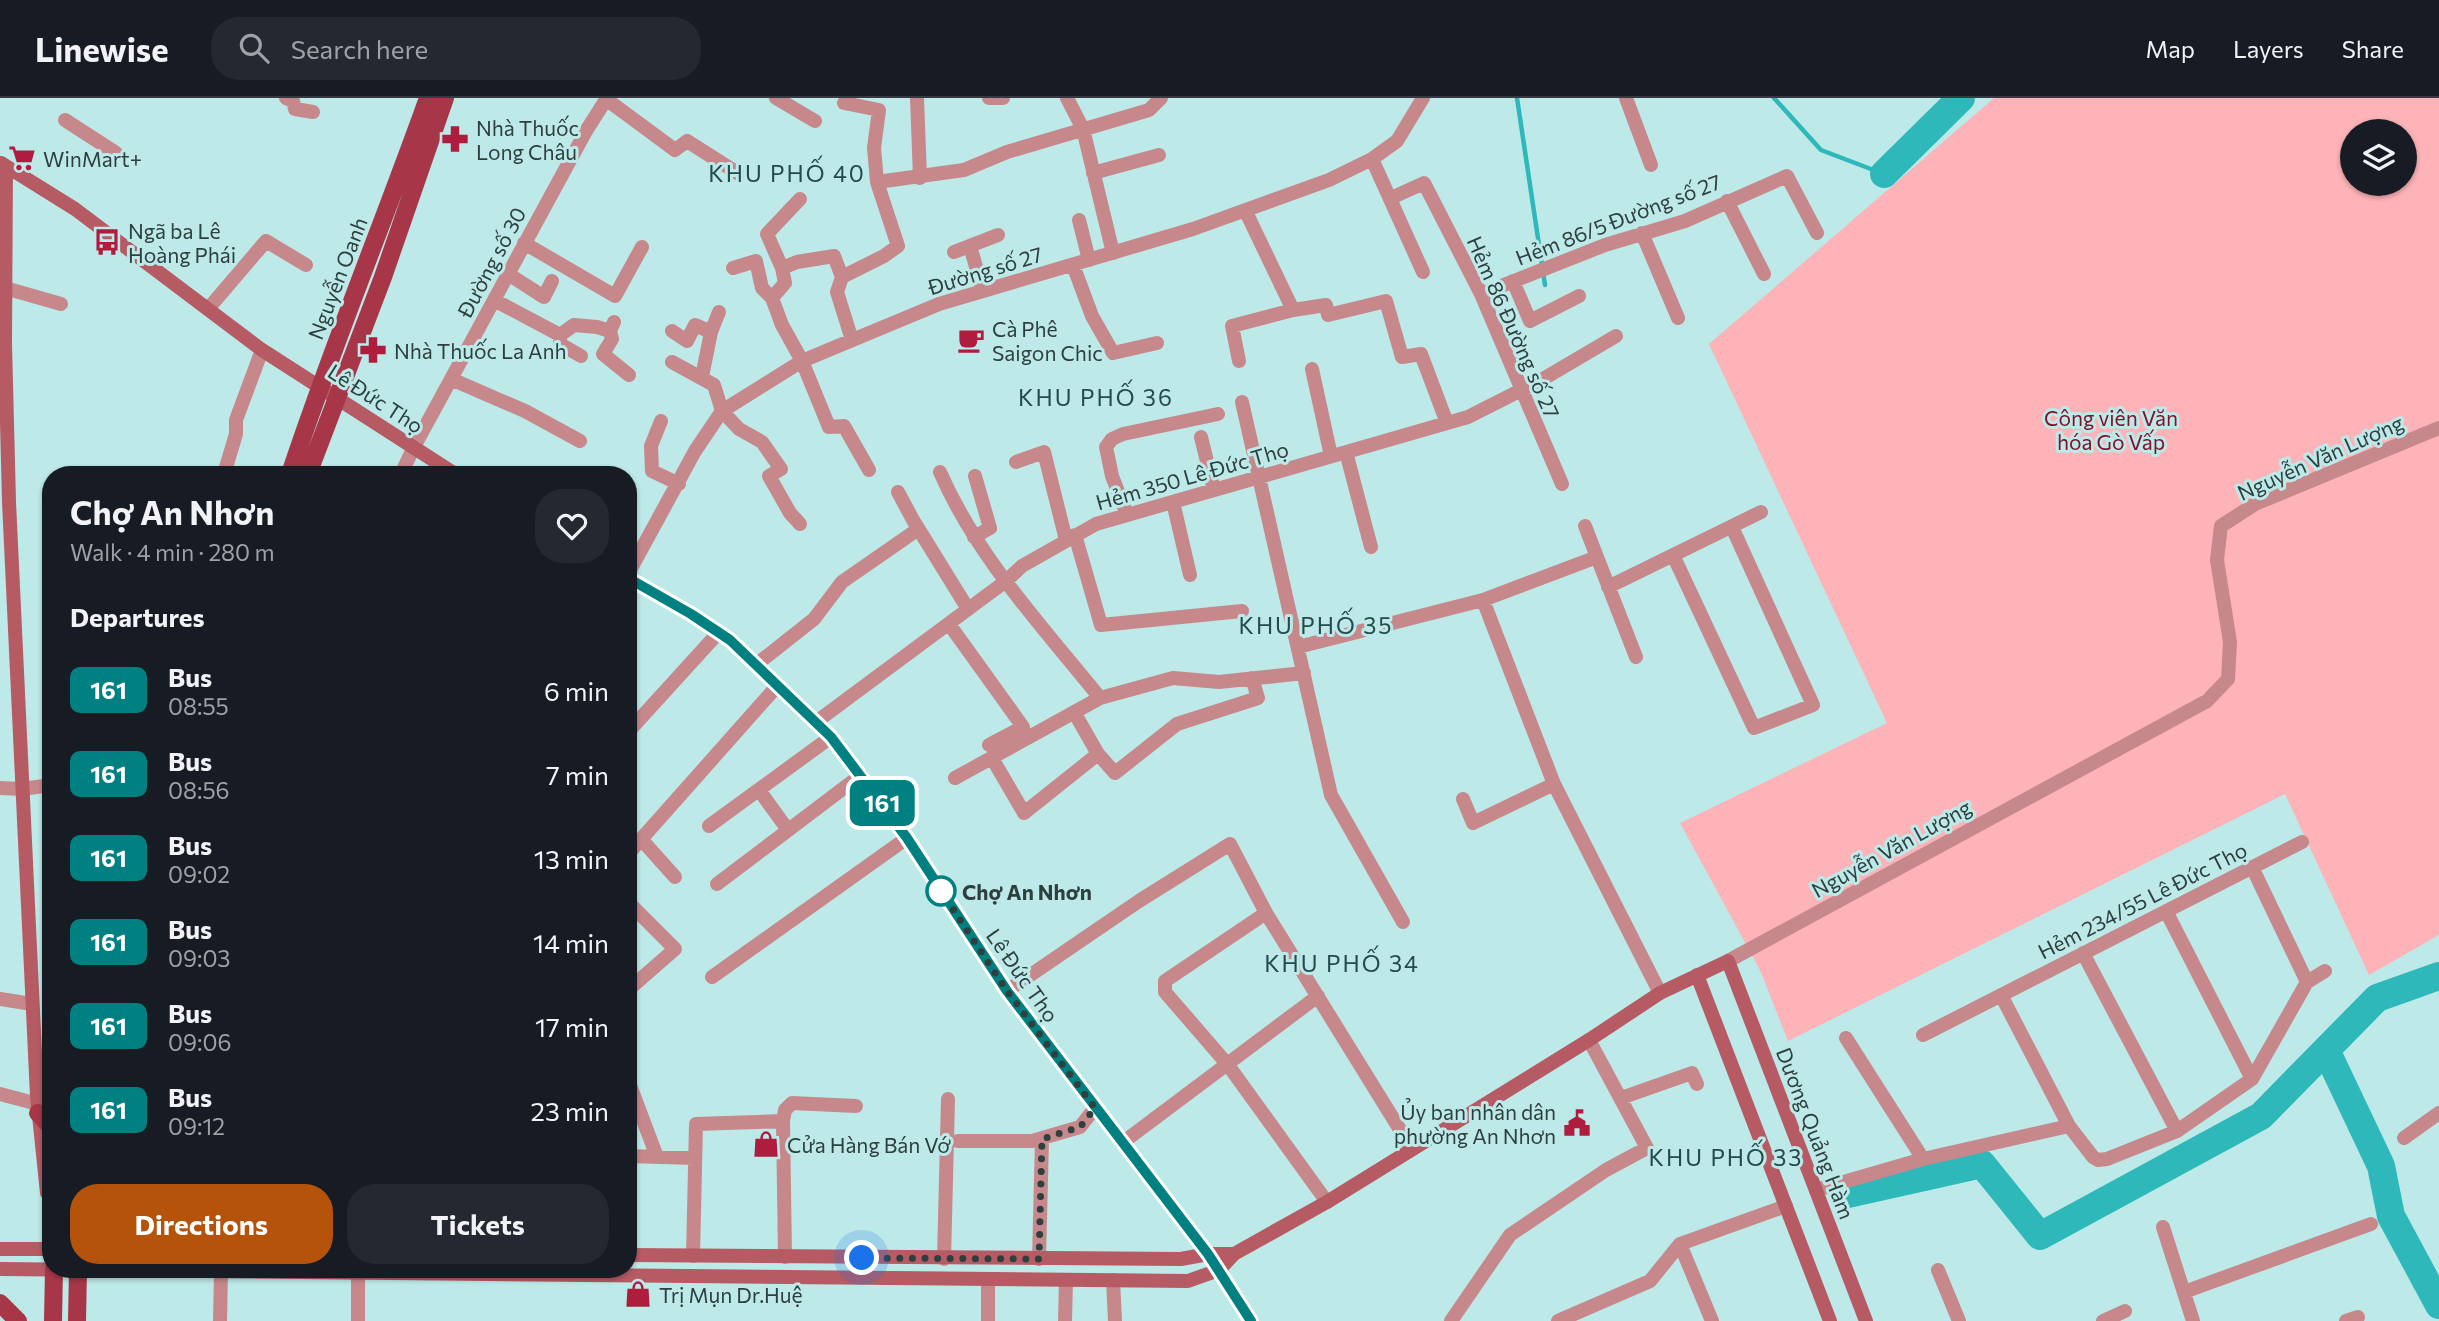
<!DOCTYPE html>
<html lang="en">
<head>
<meta charset="utf-8">
<style>
	body { margin:0; font-family:Commissioner,sans-serif; background:#242831; color:#f1f3f6; height:100vh; display:flex; flex-direction:column; font-size:26px; white-space:nowrap }
	* { box-sizing:border-box; margin:0 }
	p { font-size:23px; color:#9ea1a6 }
	.icon { flex:none; width:38px; height:38px; fill:none; stroke:currentColor; stroke-width:2; stroke-linecap:round; stroke-linejoin:round }
	.map { position:relative; flex:1; overflow:hidden }
	.drawer { position:absolute; left:42px; top:368px; width:595px; height:812px; display:flex; flex-direction:column; background:#171b24; border-radius:28px; box-shadow:0 2px 5px #0004 }
	.drawer>* { flex:none }
	.badge { padding:0 14px; border-radius:10px; font-size:24px; line-height:46px }
	.fabs { position:absolute; left:2340px; top:21px; display:grid; gap:14px }
	.fabs a { display:grid; place-items:center; width:77px; height:77px; border-radius:50%; background:#171b24; box-shadow:0 2px 5px #0004; font-size:35px }
	.you { position:absolute; width:35px; height:35px; margin:-18px; border:5px solid #fff; border-radius:50%; background:#1a73e8; box-shadow:0 0 0 10px #1a73e833 }
	.map>.badge { position:absolute; translate:-50% -50%; box-shadow:0 0 0 4px #fff }
	h2 { padding:0 28px; font-size:26px; line-height:63px }
	.round { display:grid; place-items:center; flex:none; width:74px; height:74px; border-radius:28px; background:#242831 }
	.summary { display:flex; align-items:center; justify-content:space-between; height:119px; padding:0 28px }
	h1 { font-size:33px; font-weight:700; line-height:52px }
	.action { display:flex; gap:14px; margin-top:auto; padding:14px 28px }
	.action a { flex:1; height:80px; border-radius:28px; background:#b45309; color:#fff; font-size:28px; font-weight:700; line-height:80px; text-align:center }
	.action a+a { background:#242831; color:#f1f3f6 }
	ul { padding:0; list-style:none }
	li { display:flex; align-items:center; gap:21px; height:84px; padding:0 28px }
	li div { flex:1 }
	li b { display:block; font-size:26px }
	li em { font-style:normal }
	li .badge { min-width:77px; font-weight:700; text-align:center }
	header { display:flex; align-items:center; gap:42px; box-sizing:border-box; height:98px; padding:0 35px; background:#171b24; border-bottom:2px solid #363941 }
	header strong { font-size:33px }
	nav { display:flex; gap:38px; margin-inline-start:auto; font-size:24px }
	.search { width:490px; height:63px; background:#242831; display:flex; align-items:center; gap:18px; box-sizing:border-box; padding:0 24px; border-radius:28px; color:#9ea1a6; font-size:26px }
	.map>svg:first-child { display:block }
	.green { fill:#fdb3b7; fill-rule:evenodd }
	.lines { fill:none; stroke-linecap:round; stroke-linejoin:round }
	.stream { stroke:#2eb8ba; stroke-width:4.5 }
	.river { stroke:#2eb8ba; stroke-width:28 }
	.street { stroke:#c7888c; stroke-width:14 }
	.secondary { stroke:#b65b64; stroke-width:14 }
	.primary { stroke:#a73748; stroke-width:18 }
	.line-casing { stroke:#fff; stroke-width:16 }
	.line { stroke:#008080; stroke-width:10 }
	.walk { stroke:#2e3f3f; stroke-width:7; stroke-dasharray:0 12.6 }
	.stop-dot { fill:#fff; stroke:#008080; stroke-width:3.5 }
	.labels { text-anchor:middle; dominant-baseline:central; stroke-width:6; stroke-linejoin:round; paint-order:stroke }
	.poi-label { font-size:21px; fill:#2e3f3f; stroke:#bde9e8; text-anchor:start }
	.street-label { font-size:21px; fill:#2e3f3f; stroke:#bde9e8 }
	.park-label { font-size:21px; fill:#80132c; stroke:#bde9e8 }
	.stop-label { font-size:21px; font-weight:bold; fill:#2e3f3f; stroke:#bde9e8; text-anchor:start }
	.neighbourhood-label { font-size:23px; letter-spacing:2px; fill:#234b4b; stroke:#bde9e8 }
</style>
</head>
<body>
<header>
<strong>Linewise</strong>
<div class="search"><svg class="icon" aria-label="search" viewBox="0 0 24 24"><circle cx="10" cy="10" r="6"/><path d="M15 15l6 6"/></svg>Search here</div>
<nav><a>Map</a><a>Layers</a><a>Share</a></nav>
</header>
<div class="map">
<svg width="2439" height="1223" viewBox="0 0 2439 1223">
	<rect width="100%" height="100%" fill="#bde9e8"/>
	<!-- green -->
	<path class="green" d="M1994,0H2439V837L2369,877L2285,696L1788,943L1760,872L1680,725L1887,625L1709,246ZM2352,33H2404V86H2352Z"/>
	<g class="lines">
		<!-- stream -->
		<path class="stream" d="M1517,0L1545,187
			M1774,0L1821,52L1884,76"/>
		<!-- river -->
		<path class="river" d="M1884,76L1961,0
			M2326,952L2381,1068L2391,1118L2439,1207
			M1843,1097L1982,1066L2040,1138L2261,1018L2377,900L2439,878"/>
		<!-- street -->
		<path class="street" d="M286,0L293,3L295,11L313,14
			M776,0L815,23
			M917,0L920,80
			M989,0H1003
			M1067,0L1083,31L1113,155
			M1626,0L1651,67
			M606,1L675,52L687,43L739,76
			M65,22L116,55
			M1372,61L1423,174
			M1093,75L1159,57
			M877,84L964,72L1007,54L1149,12L1161,0
			M1391,100L1424,85L1481,196L1562,386
			M800,101L767,136L782,170L797,164L834,158L842,179L837,194L852,242
			M1727,103L1764,176
			M1246,114L1293,212L1326,207L1328,217L1386,203L1402,259L1421,256L1447,325
			M1079,122L1089,162
			M1642,135L1678,220
			M524,145L615,198L642,149
			M970,148L983,193
			M954,154L998,137
			M1073,167L1092,218L1113,255L1157,245
			M733,170L756,163L762,190L772,200L782,227L802,263L829,329L844,328L869,372
			M508,176L544,199L552,183
			M842,179L884,158L898,148L877,84L874,50L879,12L844,5
			M1513,183L1530,223L1579,198
			M5,190L61,206
			M1481,196L1605,147L1685,123L1787,78L1817,135
			M772,200L785,185L782,170
			M494,202L560,237L574,227L597,229L610,233L614,224
			M208,211L266,143L306,167
			M610,233L612,241L603,256L629,277
			M672,233L687,243L695,227L711,234
			M560,237V246L581,258
			M1239,263L1232,228L1293,212
			M672,264L714,287L722,313L739,331L762,344L781,371L769,378L790,415L800,426
			M1312,271L1331,358
			M702,279L711,234L719,214
			M451,281L525,313L580,343
			M1242,304L1331,697L1403,824
			M661,323L651,348L652,373L679,386
			M1201,339L1214,392
			M1346,354L1371,449
			M1016,364L1044,354L1066,442
			M940,374C977,459 1042,528 1100,600
			M224,376L236,336V322L262,252
			M401,376L414,349L586,33L607,0
			M898,394L913,422L968,511
			M1173,404L1190,477
			M1127,417L1112,378L1106,349L1112,341L1123,336L1218,316
			M1585,428L1597,459
			M1075,437L1101,527L1242,513
			M974,439L990,430L975,378
			M1673,457L1754,630L1813,607L1732,429
			M628,476L695,353L722,313L802,263L939,206L1193,131L1329,82L1372,61L1397,43L1423,0
			M1608,489L1761,414
			M1483,502L1597,459L1636,559
			M949,526L1023,629L989,647
			M1298,549L1483,502L1554,686L1660,895
			M757,566L814,521L842,484L914,434
			M1074,614L1098,656L1115,675L1177,626L1258,600L1252,580
			M816,624L1006,483L1022,468L1096,426L1468,319L1543,281L1616,238
			M628,634L719,534
			M992,660L1024,715L1098,656
			M955,680L1100,600L1173,580L1219,584L1304,575
			M0,690L22,691L51,687
			M759,692L788,732
			M1463,701L1473,725L1554,686
			M709,728L831,639
			M641,741L675,779
			M628,756L778,587
			M2252,769L2307,884
			M717,786L861,677
			M628,804L675,851L628,892
			M2166,813L2252,981
			M1266,815L1165,883V894L1228,967L1327,1104
			M2083,855L2177,1033
			M1728,863L2207,603L2228,581L2230,544L2217,462L2221,428L2255,406L2439,330
			M712,879L907,740
			M1007,893L1139,803L1230,746L1266,815L1412,1051
			M2001,897L2069,1028
			M0,901L32,906
			M1923,937L2302,744
			M1846,940L1923,1061
			M628,982L657,1059
			M0,996L38,1006
			M1621,1000L1692,975L1697,986
			M2404,1040L2439,1015
			M958,1043H1032L1080,1029L1095,1010
			M1122,1045L1318,898
			M628,1058L695,1060
			M1816,1092L1923,1061L2069,1028L2093,1059L2098,1062L2107,1061L2177,1033L2252,981L2307,884L2325,873
			M2163,1129L2193,1223
			M1680,1146L1712,1223
			M693,1158L696,1026L783,1023
			M785,1159L783,1023L785,1012L792,1005L856,1008
			M944,1161L948,1001
			M1039,1161L1042,1041
			M1938,1172L1959,1223
			M1113,1182L1115,1223
			M2184,1194L2371,1126
			M220,1223L221,1173
			M358,1223V1175
			M988,1223V1181
			M1065,1223L1066,1182
			M1451,1223L1510,1137L1606,1072L1647,1050L1589,942
			M1558,1223L1650,1183L1680,1146L1786,1108
			M2103,1223L2125,1213
			M2346,1223L2358,1219"/>
		<!-- secondary -->
		<path class="secondary" d="M1,65L75,111L262,252L455,376
			M6,68L5,246L9,404L37,998L47,1095L51,1100
			M628,480L691,516L730,542L831,639L907,740L1007,893L1208,1156L1252,1223
			M1697,877L1830,1223
			M0,1151H51
			M628,1157L1181,1161L1208,1156H1234
			M0,1171L1188,1183L1219,1172L1234,1156L1327,1104L1589,942L1660,895L1728,863L1866,1223"/>
		<!-- primary -->
		<path class="primary" d="M290,376C332,249 383,126 428,0
			M308,376L383,179L445,0
			M38,1015L51,1029
			M0,1205L18,1223
			M53,1223L54,1171
			M77,1223L78,1171"/>
	</g>
	<g class="lines">
		<defs>
			<path id="line" d="M628,480L691,516L730,542L831,639L907,740L1007,893L1208,1156L1251,1223"/>
		</defs>
		<!-- line casing -->
		<use href="#line" class="line-casing"/>
		<!-- line -->
		<use href="#line" class="line"/>
		<!-- walk -->
		<path class="walk" d="M862,1160L1039,1161L1042,1041L1080,1029L1095,1010L1007,893L937,787L941,793"/>
	</g>
	<!-- icons -->
	<defs>
		<symbol id="pharmacy-bare" viewBox="-9 -9 18 18"><path d="M-2-6h4v4h4v4h-4v4h-4v-4h-4v-4h4Z" fill="#af1c3e" stroke="#bde9e8" stroke-width="2.5" paint-order="stroke"/></symbol>
		<symbol id="supermarket-bare" viewBox="-9 -9 18 18"><path d="M-6-5.5h2.5l.6 2H6L4.5 2H-2.5L-4.4-4H-6ZM-1.5 3.2a1.3 1.3 0 1 0 .1 0ZM3 3.2a1.3 1.3 0 1 0 .1 0Z" fill="#af1c3e" stroke="#bde9e8" stroke-width="2.5" paint-order="stroke"/></symbol>
		<symbol id="bus-bare" viewBox="-9 -9 18 18"><path d="M-5-6H5V4H4V6H2V4H-2V6H-4V4H-5ZM-3.5-4V0h7V-4ZM-3.5 1.2v1.5H-2V1.2ZM2 1.2v1.5H3.5V1.2Z" fill="#af1c3e" stroke="#bde9e8" stroke-width="2.5" paint-order="stroke"/></symbol>
		<symbol id="cafe-bare" viewBox="-9 -9 18 18"><path d="M-5.5-4.5H6V0H3Q3 3.5 0 3.5H-2.5Q-5.5 3.5-5.5 0ZM3-3.2v2h1.7v-2ZM-6 4.5H4V6H-6Z" fill="#af1c3e" stroke="#bde9e8" stroke-width="2.5" paint-order="stroke"/></symbol>
		<symbol id="civic-bare" viewBox="-9 -9 18 18"><path d="M-.6-6.5H3V-4.5H.6V-3L4-1V1h2V6H-6V1h2V-1L-.6-3ZM-1.2 2.5V6h2.4V2.5Z" fill="#af1c3e" stroke="#bde9e8" stroke-width="2.5" paint-order="stroke"/></symbol>
		<symbol id="shop-bare" viewBox="-9 -9 18 18"><path d="M-5-2.5h2.3a2.7 3.5 0 0 1 5.4 0H5L5.5 6h-11ZM-1.5-2.5h3a1.5 2.3 0 0 0-3 0Z" fill="#af1c3e" stroke="#bde9e8" stroke-width="2.5" paint-order="stroke"/></symbol>
	</defs>
	<g fill-rule="evenodd">
		<use href="#pharmacy-bare" x="436" y="22" width="38" height="38"/>
		<use href="#supermarket-bare" x="3" y="41" width="38" height="38"/>
		<use href="#bus-bare" x="88" y="125" width="38" height="38"/>
		<use href="#cafe-bare" x="952" y="223" width="38" height="38"/>
		<use href="#pharmacy-bare" x="354" y="233" width="38" height="38"/>
		<use href="#civic-bare" x="1558" y="1006" width="38" height="38"/>
		<use href="#shop-bare" x="747" y="1027" width="38" height="38"/>
		<use href="#shop-bare" x="619" y="1177" width="38" height="38"/>
	</g>
	<!-- markers -->
	<circle class="stop-dot" cx="941" cy="793" r="14"/>
	<g class="labels">
		<!-- poi labels -->
		<g class="poi-label">
			<text x="476" y="29">Nhà Thuốc<tspan x="476" dy="24">Long Châu</tspan></text>
			<text x="43" y="60">WinMart+</text>
			<text x="128" y="132">Ngã ba Lê<tspan x="128" dy="24">Hoàng Phái</tspan></text>
			<text x="992" y="230">Cà Phê<tspan x="992" dy="24">Saigon Chic</tspan></text>
			<text x="394" y="252">Nhà Thuốc La Anh</text>
			<text x="1556" y="1013" text-anchor="end">Ủy ban nhân dân<tspan x="1556" dy="24">phường An Nhơn</tspan></text>
			<text x="787" y="1046">Cửa Hàng Bán Vớ</text>
			<text x="659" y="1196">Trị Mụn Dr.Huệ</text>
		</g>
		<!-- street labels -->
		<g class="street-label">
			<text transform="translate(1618 121) rotate(-21)">Hẻm 86/5 Đường số 27</text>
			<text transform="translate(491 164) rotate(-62)">Đường số 30</text>
			<text transform="translate(985 172) rotate(-17)">Đường số 27</text>
			<text transform="translate(337 180) rotate(-69)">Nguyễn Oanh</text>
			<text transform="translate(1514 229) rotate(66)">Hẻm 86 Đường số 27</text>
			<text transform="translate(376 300) rotate(33)">Lê Đức Thọ</text>
			<text transform="translate(2320 359) rotate(-24)">Nguyễn Văn Lượng</text>
			<text transform="translate(1192 377) rotate(-16)">Hẻm 350 Lê Đức Thọ</text>
			<text transform="translate(1891 750) rotate(-29)">Nguyễn Văn Lượng</text>
			<text transform="translate(2142 802) rotate(-27)">Hẻm 234/55 Lê Đức Thọ</text>
			<text transform="translate(1023 877) rotate(55)">Lê Đức Thọ</text>
			<text transform="translate(1816 1035) rotate(69)">Dương Quảng Hàm</text>
		</g>
		<!-- park labels -->
		<g class="park-label">
			<text x="2111" y="319">Công viên Văn<tspan x="2111" dy="24">hóa Gò Vấp</tspan></text>
		</g>
		<!-- stop labels -->
		<g class="stop-label">
			<text x="962" y="793">Chợ An Nhơn</text>
		</g>
		<!-- neighbourhood labels -->
		<g class="neighbourhood-label">
			<text x="787" y="75">KHU PHỐ 40</text>
			<text x="1096" y="299">KHU PHỐ 36</text>
			<text x="1316" y="527">KHU PHỐ 35</text>
			<text x="1342" y="865">KHU PHỐ 34</text>
			<text x="1726" y="1059">KHU PHỐ 33</text>
		</g>
	</g>
</svg>
<div class="fabs">
<a><svg class="icon" aria-label="layers" viewBox="0 0 24 24"><path d="M12 4l9 5-9 5-9-5zM3 14l9 5 9-5"/></svg></a>
</div>
<div class="you" style="left:862px;top:1160px"></div>
<b class="badge" style="left:882px;top:705px;background:#008080;color:#fff">161</b>
<section class="drawer">
<div class="summary"><div><h1>Chợ An Nhơn</h1><p>Walk · 4 min · 280 m</p></div><a class="round"><svg class="icon" aria-label="heart" viewBox="0 0 24 24"><path d="M12 20l-8-8c-3-5 5-10 8-4 3-6 11-1 8 4z"/></svg></a></div>
<h2>Departures</h2>
<ul>
<li><span class="badge" style="background:#008080;color:#fff">161</span><div><b>Bus</b><p>08:55</p></div><em>6 min</em></li>
<li><span class="badge" style="background:#008080;color:#fff">161</span><div><b>Bus</b><p>08:56</p></div><em>7 min</em></li>
<li><span class="badge" style="background:#008080;color:#fff">161</span><div><b>Bus</b><p>09:02</p></div><em>13 min</em></li>
<li><span class="badge" style="background:#008080;color:#fff">161</span><div><b>Bus</b><p>09:03</p></div><em>14 min</em></li>
<li><span class="badge" style="background:#008080;color:#fff">161</span><div><b>Bus</b><p>09:06</p></div><em>17 min</em></li>
<li><span class="badge" style="background:#008080;color:#fff">161</span><div><b>Bus</b><p>09:12</p></div><em>23 min</em></li>
</ul>
<div class="action"><a>Directions</a><a>Tickets</a></div>
</section>
</div>
</body>
</html>
